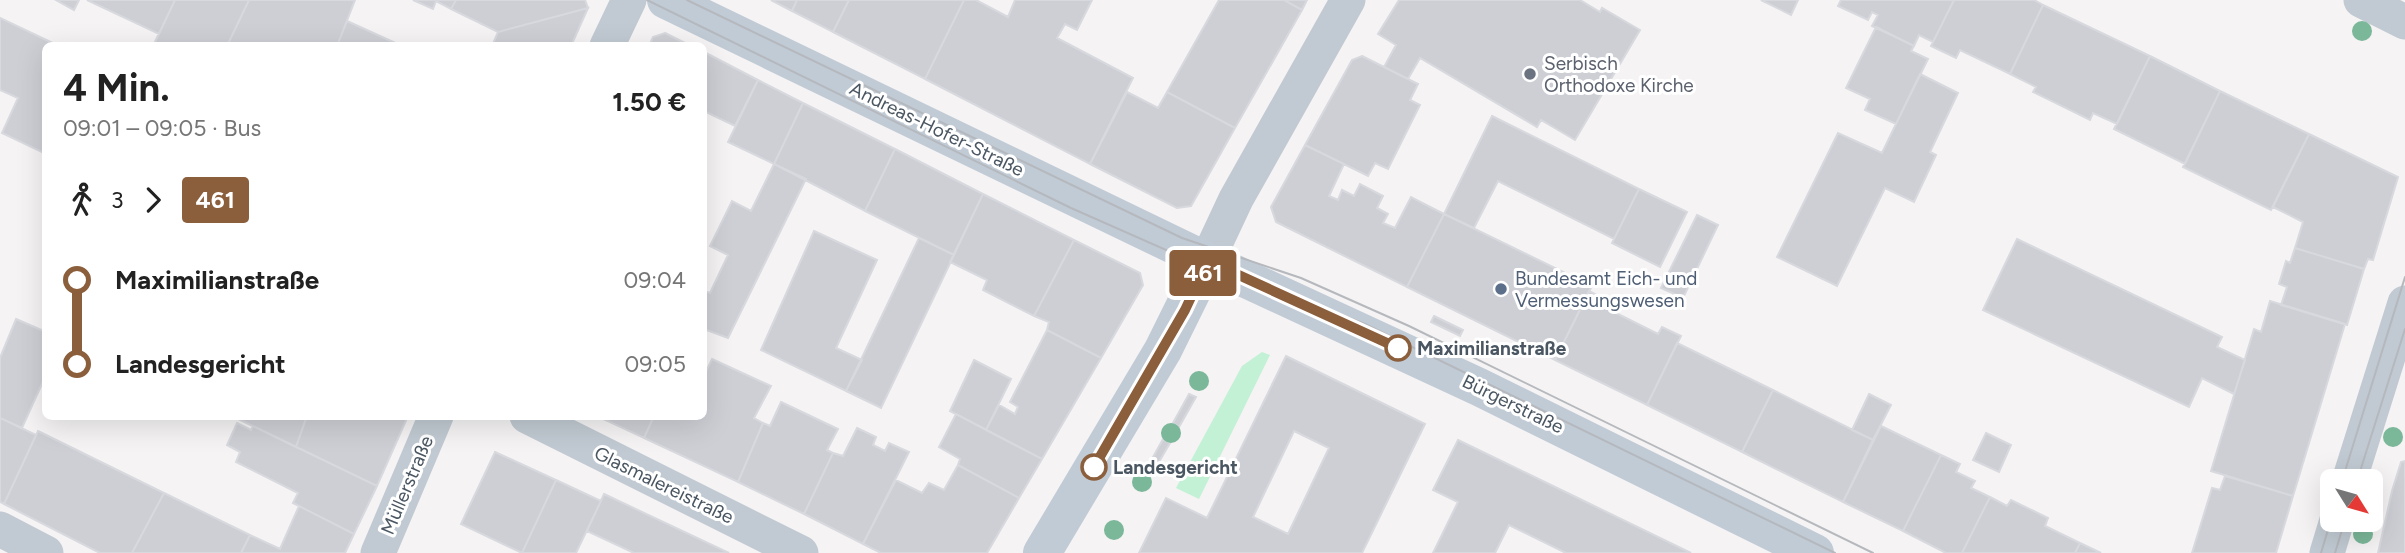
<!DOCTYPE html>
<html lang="de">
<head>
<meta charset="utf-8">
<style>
	body { margin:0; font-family:Figtree,sans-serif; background:#f6f6f6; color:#222; height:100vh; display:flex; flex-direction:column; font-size:26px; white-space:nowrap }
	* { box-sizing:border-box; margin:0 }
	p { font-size:23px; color:#767676 }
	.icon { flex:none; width:38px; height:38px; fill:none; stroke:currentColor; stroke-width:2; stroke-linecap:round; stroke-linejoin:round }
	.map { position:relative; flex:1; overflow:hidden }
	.drawer { position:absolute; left:42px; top:42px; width:665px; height:378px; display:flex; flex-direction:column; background:#fff; border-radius:10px; box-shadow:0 7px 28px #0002 }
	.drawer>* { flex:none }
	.badge { padding:0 14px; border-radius:5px; font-size:24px; line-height:46px }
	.needle { width:46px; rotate:127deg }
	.controls { position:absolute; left:2320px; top:469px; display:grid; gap:14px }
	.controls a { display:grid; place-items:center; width:63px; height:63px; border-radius:10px; background:#fff; box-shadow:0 7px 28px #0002; font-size:35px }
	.map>.badge { position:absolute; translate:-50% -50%; box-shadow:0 0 0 4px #fff }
	.legs { display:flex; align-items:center; gap:10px; height:77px; padding:0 21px; font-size:23px }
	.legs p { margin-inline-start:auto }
	.summary { display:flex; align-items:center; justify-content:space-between; height:119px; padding:0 21px }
	h1 { font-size:38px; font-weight:700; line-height:52px }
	ul { padding:0 21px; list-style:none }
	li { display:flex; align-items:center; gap:24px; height:84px; font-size:26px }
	li i { display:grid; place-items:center; width:10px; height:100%; margin:0 9px; background:currentColor }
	li i::after { content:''; width:18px; height:18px; margin:-9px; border:5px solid; border-radius:50%; background:#fff }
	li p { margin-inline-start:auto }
	li:first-child i { background:linear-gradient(#0000 50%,currentColor 0) }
	li:last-child i { background:linear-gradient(currentColor 50%,#0000 0) }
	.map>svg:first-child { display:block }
	.green { fill:#c3f1d5 }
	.building { fill:#cdcfd5; stroke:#d7d9de; stroke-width:2; fill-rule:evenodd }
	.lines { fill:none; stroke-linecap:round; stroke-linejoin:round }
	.street { stroke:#c1cad2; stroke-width:35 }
	.secondary { stroke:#c1cbd6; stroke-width:38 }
	.tram { stroke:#b5b8bd; stroke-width:2 }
	.tree { fill:#7bb799 }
	.line-1-casing { stroke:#fff; stroke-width:16 }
	.line-1 { stroke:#8b5e3c; stroke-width:10 }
	.worship-dot { fill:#6b7280; stroke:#fff; stroke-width:2.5 }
	.service-dot { fill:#5c6f8a; stroke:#fff; stroke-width:2.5 }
	.stop-1-dot { fill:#fff; stroke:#8b5e3c; stroke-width:3.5 }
	.labels { text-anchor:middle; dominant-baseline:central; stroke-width:6; stroke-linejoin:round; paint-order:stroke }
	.worship-label { font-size:19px; fill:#5b616d; stroke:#fff; text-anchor:start }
	.street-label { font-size:19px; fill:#4a5661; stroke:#fff }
	.service-label { font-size:19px; fill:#4e5e75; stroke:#fff; text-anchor:start }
	.stop-label { font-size:19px; font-weight:bold; fill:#4a5661; stroke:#fff; text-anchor:start }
</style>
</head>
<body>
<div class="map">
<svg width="2405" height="553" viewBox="0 0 2405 553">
	<rect width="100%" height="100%" fill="#f5f3f3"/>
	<!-- green -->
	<path class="green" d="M1262,352L1270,355L1199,499L1176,488L1242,366Z"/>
	<!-- building -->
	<path class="building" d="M56,0H79L74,10Z
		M87,0H175L159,34Z
		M175,0H249L227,46H153Z
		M249,0H355L337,46H227Z
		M413,0H456L451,9L436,1L433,9Z
		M456,0H585L588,8L498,32L451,9Z
		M771,0H797L792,11Z
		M797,0H849L833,32L792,11Z
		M849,0H964L925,79L833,32Z
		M964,0H976L1008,17L1015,0H1092L1077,30L1065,24L1057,38L1133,78L1090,164L925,79Z
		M1219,0H1284L1302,10L1235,128L1167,92Z
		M1284,0H1307L1302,10Z
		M1399,0H1580L1600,12L1602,8L1640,30L1575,140L1541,120L1537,127L1420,58L1408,79L1384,67L1396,45L1378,34Z
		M1761,0H1798L1791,15Z
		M1841,0H1954L1933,42L1919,35L1914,46L1872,26L1878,15L1872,12L1868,20L1838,6Z
		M1954,0H2034L2043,5L2010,74L1960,50L1956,58L1931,46Z
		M2043,5L2150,56L2117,124L2093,113L2090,120L2033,92L2036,87L2010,74Z
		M588,8L571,46H492L498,32Z
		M0,18L59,46H46V154L2,133L18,98L0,90Z
		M347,21L402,46H337Z
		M1876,27L1914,46L1911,51L1928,59L1896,124L1865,110L1870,99L1846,88Z
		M665,33L691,46H649L653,37Z
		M704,52L758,80L735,126L704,111Z
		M1362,56L1418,84L1410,100L1420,105L1388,169L1375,163L1368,176L1305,145L1352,60Z
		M2150,56L2220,91L2185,164L2114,129Z
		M1920,74L1958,93L1930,152L1936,155L1914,202L1885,188L1837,286L1777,257L1838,133L1882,153Z
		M758,80L803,103L774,164L728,142Z
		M2220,91L2309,134L2271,210L2183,167Z
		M1127,92L1158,108L1167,92L1235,128L1191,206L1177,208L1090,164Z
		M803,103L895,149L865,211L774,164Z
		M1492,116L1639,189L1614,239L1498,181L1474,228L1444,214Z
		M2309,134L2398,177L2373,260L2368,259L2364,269L2295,248L2303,222L2273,207Z
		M1305,145L1344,164L1329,196L1338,200L1342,190L1354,196L1360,184L1383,196L1377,208L1388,214L1383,223L1395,228L1411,197L1444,214L1407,287L1276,222L1271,207Z
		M895,149L983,194L954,255L865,211Z
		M774,164L806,179L728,338L704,329V291L710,293L728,255L710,246L732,201L751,211Z
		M1639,189L1687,212L1660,267L1612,243Z
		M983,194L1074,240L1034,316L983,290L987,280L950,262Z
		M1444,214L1592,286L1555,360L1407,287Z
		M1697,215L1718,225L1683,298L1661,288Z
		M814,231L877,260L836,348L862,360L846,391L761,350Z
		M919,238L954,255L881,408L846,391Z
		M2017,239L2222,337L2217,347L2245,360L2234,394L2202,378L2189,407L1983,310Z
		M1074,240L1140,273L1143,285L1101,358L1047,330L1049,322L1034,316Z
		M2295,248L2364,269L2347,325L2281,305L2287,287L2279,284L2286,261L2290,263Z
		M1589,291L1606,300L1602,306L1658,334L1662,327L1681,336L1647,405L1555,360Z
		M2270,301L2345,324L2293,496L2211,471L2254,329L2261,332Z
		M1434,316L1463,330L1460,336L1431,322Z
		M16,319L46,332V375L22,428L0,418V358Z
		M1047,330L1101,358L1042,459L986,430L999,405L1015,414L1018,407L1010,402Z
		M1677,343L1773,390L1742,452L1647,405Z
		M1286,356L1425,424L1362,553H1139L1166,498L1207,518ZM1294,431L1329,448L1288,534L1253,517Z
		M712,359L771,386L754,418L763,423L738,482L644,438L654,416H704V376Z
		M974,360L1011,379L986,430L950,411Z
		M1773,390L1873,440L1843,502L1742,452Z
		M1189,394L1196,397L1179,427L1173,423Z
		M1869,394L1891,405L1873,440L1852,430Z
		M781,402L838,429L827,450L833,453L804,514L738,482L763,423L770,426Z
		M956,414L1042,459L1019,498L958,465L960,459L939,447Z
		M232,416H302L306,418L296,447Z
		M307,416H408L377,486L296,447Z
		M597,416H654L644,438Z
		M0,418L36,435L4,504L0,502Z
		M237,423L251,430L253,426L377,486L354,534L293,503L298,493L236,462L240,452L227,445Z
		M1881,426L1941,455L1903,531L1843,502Z
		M857,428L876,437L873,445L885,451L889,443L909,452L863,544L804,514L833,453L843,456Z
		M38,431L164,493L132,553H100L4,504Z
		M1986,433L2011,445L1999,472L1973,460Z
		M1163,439L1170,443L1153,472L1147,468Z
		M1458,440L1582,500L1691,553H1566L1509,525L1495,553H1433L1458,502L1433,490Z
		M495,452L556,480L522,553L461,524Z
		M1941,455L1960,464L1956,472L1975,481L1971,488L1990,497L1962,553H1946L1903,531Z
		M2405,461V553H2378L2392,491L2401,462Z
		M958,465L1019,498L987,553H881L863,544L896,480L922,493L929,483L944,490Z
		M2225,476L2293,496L2276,553H2192L2212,488L2220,490Z
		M556,480L601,501L576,553H522Z
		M164,493L250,535L241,553H132Z
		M604,494L729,553H634L587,531Z
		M1990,497L2007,506L2011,500L2048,518L2045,526L2080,543L2075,553H1962Z
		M299,506L354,534L345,553H241L250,535L280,549Z
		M2080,543L2101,553H2075Z"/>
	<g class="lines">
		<!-- street -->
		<path class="street" d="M2361,0L2405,22
			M607,46L629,0
			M1207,261L1236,199L1348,0
			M527,416L801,553
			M2349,481L2405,303
			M0,529L46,553
			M378,553L436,416
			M2327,553L2337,520"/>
		<!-- secondary -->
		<path class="secondary" d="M666,0L1207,261L1479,387L1815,553
			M1042,553L1163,350L1207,261"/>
		<!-- tram -->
		<path class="tram" d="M647,0L1071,208L1191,261L1260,283L1365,324L1835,553
			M687,0L1182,238L1301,278L1409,326L1873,553
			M2342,481L2405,277
			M2357,481L2405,329
			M2321,553L2333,513
			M2335,553L2345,520"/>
	</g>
	<!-- trees -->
	<g class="tree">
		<circle cx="2362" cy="31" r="10"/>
		<circle cx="1199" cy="381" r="10"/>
		<circle cx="1171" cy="433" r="10"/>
		<circle cx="2393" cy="437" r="10"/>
		<circle cx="1142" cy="482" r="10"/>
		<circle cx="1114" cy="530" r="10"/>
		<circle cx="2363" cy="534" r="10"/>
	</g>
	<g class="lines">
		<defs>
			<path id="line-1" d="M1094,467L1185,310L1208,261L1398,348"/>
		</defs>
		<!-- line-1 casing -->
		<use href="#line-1" class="line-1-casing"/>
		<!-- line-1 -->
		<use href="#line-1" class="line-1"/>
	</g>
	<!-- markers -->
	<circle class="worship-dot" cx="1530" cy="74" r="7"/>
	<circle class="service-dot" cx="1501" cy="289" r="7"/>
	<g class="stop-1-dot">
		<circle cx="1398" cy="348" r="12"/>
		<circle cx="1094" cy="467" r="12"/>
	</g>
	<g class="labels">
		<!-- worship labels -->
		<g class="worship-label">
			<text x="1544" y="63">Serbisch<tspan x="1544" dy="22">Orthodoxe Kirche</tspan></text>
		</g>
		<!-- street labels -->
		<g class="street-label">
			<text transform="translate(937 129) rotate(26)">Andreas-Hofer-Straße</text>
			<text transform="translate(1513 404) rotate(26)">Bürgerstraße</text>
			<text transform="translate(407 485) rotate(-67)">Müllerstraße</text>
			<text transform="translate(664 485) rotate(26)">Glasmalereistraße</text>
		</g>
		<!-- service labels -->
		<g class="service-label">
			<text x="1515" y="278">Bundesamt Eich- und<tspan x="1515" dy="22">Vermessungswesen</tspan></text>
		</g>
		<!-- stop labels -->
		<g class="stop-label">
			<text x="1417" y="348">Maximilianstraße</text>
			<text x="1113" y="467">Landesgericht</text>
		</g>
	</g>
</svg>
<div class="controls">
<a><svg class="needle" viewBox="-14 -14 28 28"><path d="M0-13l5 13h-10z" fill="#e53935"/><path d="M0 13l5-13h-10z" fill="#767676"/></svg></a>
</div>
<b class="badge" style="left:1203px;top:273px;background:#8b5e3c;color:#fff">461</b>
<section class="drawer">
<div class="summary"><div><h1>4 Min.</h1><p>09:01 – 09:05 · Bus</p></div><b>1.50 €</b></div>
<div class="legs"><svg class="icon" aria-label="walk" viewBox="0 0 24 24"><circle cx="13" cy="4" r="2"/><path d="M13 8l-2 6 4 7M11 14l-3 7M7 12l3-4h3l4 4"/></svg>3<svg class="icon" aria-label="forward" viewBox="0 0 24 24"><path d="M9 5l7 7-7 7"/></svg><b class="badge" style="background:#8b5e3c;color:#fff">461</b></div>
<ul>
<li><i style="color:#8b5e3c"></i><b>Maximilianstraße</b><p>09:04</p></li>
<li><i style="color:#8b5e3c"></i><b>Landesgericht</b><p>09:05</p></li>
</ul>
</section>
</div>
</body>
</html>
